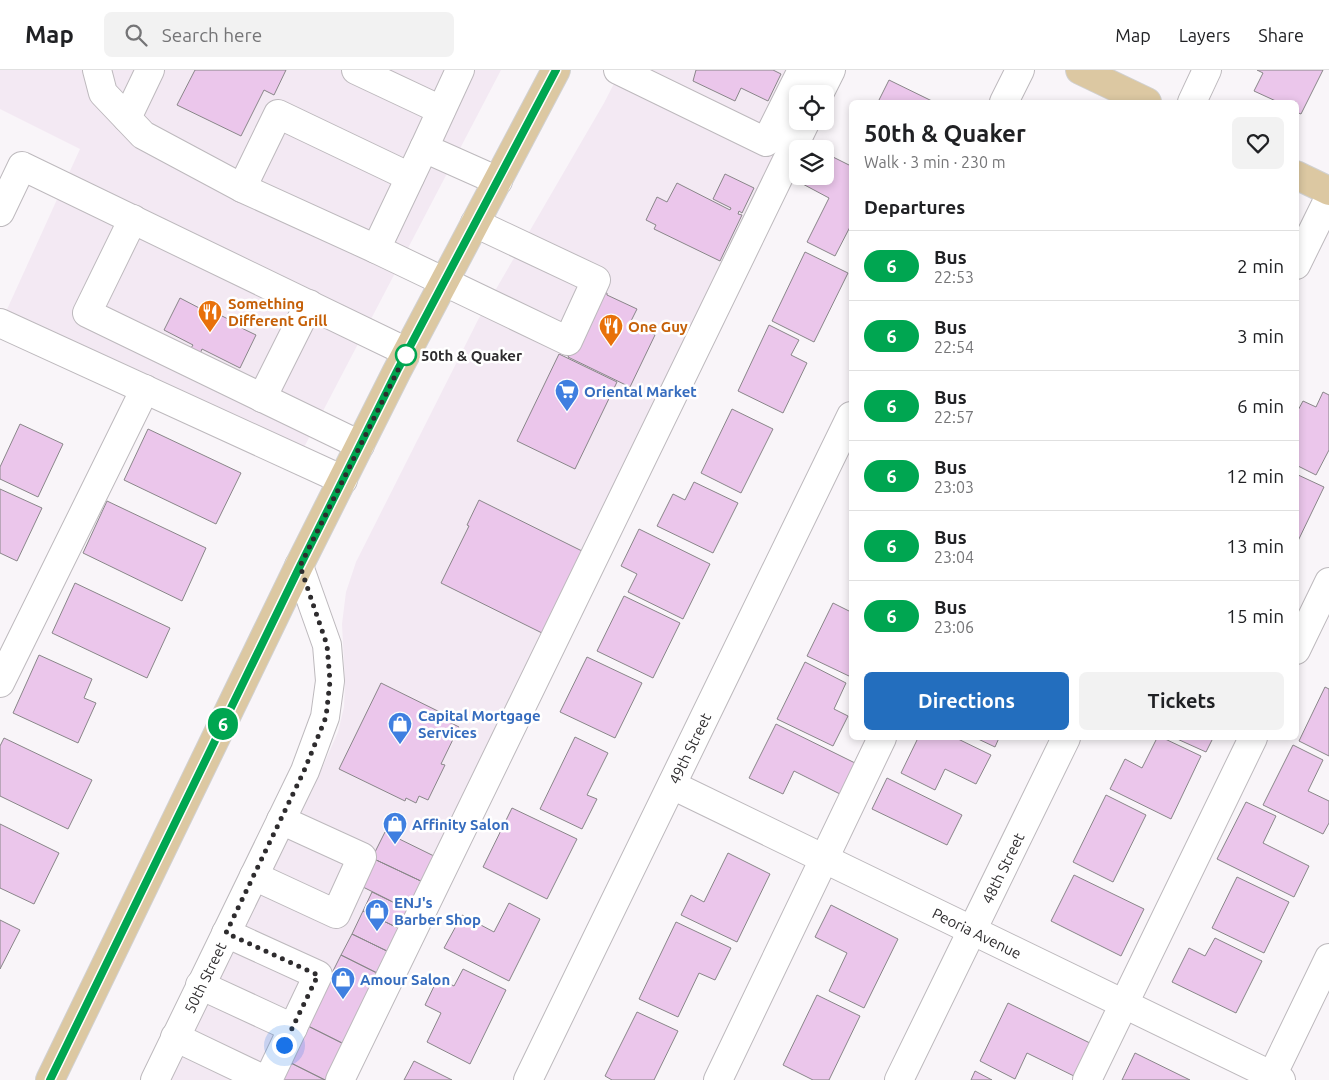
<!DOCTYPE html>
<html lang="en">
<head>
<meta charset="utf-8">
<style>
	body { margin:0; font-family:Ubuntu,sans-serif; background:#f2f2f2; color:#202124; height:100vh; display:flex; flex-direction:column; font-size:19px; white-space:nowrap }
	* { box-sizing:border-box; margin:0 }
	p { font-size:16px; color:#757577 }
	.icon { flex:none; width:28px; height:28px; fill:none; stroke:currentColor; stroke-width:2; stroke-linecap:round; stroke-linejoin:round }
	.map { position:relative; flex:1; overflow:hidden }
	.drawer { position:absolute; left:849px; top:30px; width:450px; height:640px; display:flex; flex-direction:column; background:#fff; border-radius:8px; box-shadow:0 2px 8px #0003 }
	.drawer>* { flex:none }
	.badge { padding:0 10px; border-radius:16px; font-size:18px; line-height:32px }
	.fabs { position:absolute; left:789px; top:15px; display:grid; gap:10px }
	.fabs a { display:grid; place-items:center; width:45px; height:45px; border-radius:8px; background:#fff; box-shadow:0 2px 8px #0003; font-size:25px }
	.you { position:absolute; width:25px; height:25px; margin:-12px; border:4px solid #fff; border-radius:50%; background:#1a73e8; box-shadow:0 0 0 8px #1a73e833 }
	.map>.badge { position:absolute; translate:-50% -50%; box-shadow:0 0 0 2px #fff }
	h2 { padding:0 15px; font-size:19px; line-height:45px }
	.round { display:grid; place-items:center; flex:none; width:52px; height:52px; border-radius:8px; background:#f2f2f2 }
	.overview { display:flex; align-items:center; justify-content:space-between; height:85px; padding:0 15px }
	h1 { font-size:24px; font-weight:600; line-height:38px }
	.cta { display:flex; gap:10px; margin-top:auto; padding:10px 15px }
	.cta a { flex:1; height:58px; border-radius:8px; background:#236ebe; color:#fff; font-size:20px; font-weight:600; line-height:58px; text-align:center }
	.cta a+a { background:#f2f2f2; color:#202124 }
	ul { padding:0; list-style:none }
	li { display:flex; align-items:center; gap:15px; height:70px; padding:0 15px; border-top:1px solid #e0e0e0 }
	li div { flex:1 }
	li b { display:block; font-size:19px }
	li em { font-style:normal }
	li .badge { min-width:55px; font-weight:700; text-align:center }
	header { display:flex; align-items:center; gap:30px; box-sizing:border-box; height:70px; padding:0 25px; background:#fff; border-bottom:1px solid #e0e0e0 }
	header strong { font-size:24px }
	nav { display:flex; gap:28px; margin-inline-start:auto; font-size:18px }
	.search { width:350px; height:45px; background:#f2f2f2; display:flex; align-items:center; gap:12px; box-sizing:border-box; padding:0 18px; border-radius:8px; color:#757577; font-size:19px }
	.map>svg:first-child { display:block }
	.built { fill:#f3e9f3 }
	.building { fill:#ebc6eb; stroke:#898689 }
	.lines { fill:none; stroke-linecap:round; stroke-linejoin:round }
	.minor-casing { stroke:#bdb9bd; stroke-width:30 }
	.major-casing { stroke:#d1d1d1; stroke-width:30 }
	.minor { stroke:#fff; stroke-width:28 }
	.major { stroke:#dcc8a2; stroke-width:28 }
	.line-casing { stroke:#fff; stroke-width:11 }
	.line { stroke:#00a651; stroke-width:8 }
	.walk { stroke:#2e2c2e; stroke-width:5; stroke-dasharray:0 9 }
	.stop-dot { fill:#fff; stroke:#00a651; stroke-width:2.5 }
	.labels { text-anchor:middle; dominant-baseline:central; stroke-width:5; stroke-linejoin:round; paint-order:stroke }
	.food-label { font-size:15px; font-weight:bold; fill:#c56008; stroke:#fff; text-anchor:start }
	.stop-label { font-size:15px; font-weight:bold; fill:#2e2c2e; stroke:#fff; text-anchor:start }
	.shop-label { font-size:15px; font-weight:bold; fill:#366cbe; stroke:#fff; text-anchor:start }
	.street-label { font-size:15px; fill:#2e2c2e; stroke:#fff }
</style>
</head>
<body>
<header>
<strong>Map</strong>
<div class="search"><svg class="icon" aria-label="search" viewBox="0 0 24 24"><circle cx="10" cy="10" r="6"/><path d="M15 15l6 6"/></svg>Search here</div>
<nav><a>Map</a><a>Layers</a><a>Share</a></nav>
</header>
<div class="map">
<svg width="1329" height="1010" viewBox="0 0 1329 1010">
	<rect width="100%" height="100%" fill="#f9f5f9"/>
	<!-- built -->
	<path class="built" d="M0,0H501L300,385L4,246L80,79L0,39Z
		M621,0H823L798,24V51L334,1010H170L312,721L338,662L344,637L345,612L342,554L346,522L356,492L478,250L604,33Z"/>
	<!-- building -->
	<path class="building" d="M195,0H286L274,25L264,20L241,66L177,35Z
		M696,0H773L781,4L768,31L741,18L735,31L693,11Z
		M1257,0H1323L1301,44L1296,42V32H1278L1254,21L1263,3Z
		M889,10L932,31L931,32H878Z
		M825,83L851,96V155L835,186L807,172L829,128L799,112L802,106H825Z
		M725,104L754,118L742,143L739,141L738,144L742,145L720,191L654,159L656,155L646,150L657,127L667,132L677,113L730,140L731,138L713,129Z
		M805,182L848,203L814,272L772,251Z
		M603,221L607,223V225L637,239L630,253L655,265L630,317L568,287Z
		M180,228L205,241L206,238L228,249L227,251L256,265L240,298L202,279L199,286L189,281L193,275L164,260Z
		M769,255L799,270L791,285L807,293L783,343L738,321Z
		M559,284L617,312L575,399L517,371Z
		M1323,322L1329,325V380L1316,405L1296,395V344L1303,331L1316,337Z
		M732,339L773,359L741,423L701,403Z
		M20,354L63,374L38,427L0,409V397Z
		M148,359L241,403L216,454L124,410Z
		M1296,404L1324,417L1297,473L1296,472Z
		M694,412L738,433L713,483L657,456L673,424L685,430Z
		M0,419L42,438L17,491L0,483Z
		M479,430L582,481L542,563L441,513L469,456L467,455Z
		M107,431L206,478L182,531L83,483Z
		M639,459L710,494L683,549L628,522L637,504L621,496Z
		M75,513L170,558L147,608L52,563Z
		M624,526L680,553L653,608L597,581Z
		M833,533L851,542V607L807,586Z
		M39,585L92,609L84,628L96,633L78,673L13,643Z
		M587,587L642,613L615,668L560,642Z
		M805,592L846,613L834,639L848,646L833,676L777,649Z
		M381,613L452,648L449,652L459,657L441,694L445,695L428,730L419,726L416,733L406,728L405,731L339,699Z
		M1325,617L1329,619V686L1299,671Z
		M776,654L855,693L840,724L794,701L783,724L749,708Z
		M575,667L608,683L587,725L597,729L582,759L540,739Z
		M4,668L92,710L68,759L0,726V676Z
		M918,668H956L991,685L976,714L945,699L935,720L901,703Z
		M976,668H999L995,677Z
		M1157,668H1163L1201,686L1171,749L1110,719L1125,689L1142,698Z
		M1175,668H1213L1206,682Z
		M1293,675L1323,690L1308,721L1329,731V753L1323,764L1263,735Z
		M887,708L962,745L947,775L872,739Z
		M1106,725L1146,745L1113,812L1073,792Z
		M1246,732L1276,746L1263,773L1309,796L1294,827L1217,789Z
		M512,738L577,769L547,829L483,797Z
		M0,754L59,783L34,834L0,818Z
		M385,762L438,788L425,813L372,788Z
		M728,783L770,804L737,872L681,845L691,825L704,832Z
		M372,788L425,813L411,841L359,815Z
		M1074,805L1144,839L1121,886L1051,851Z
		M1237,807L1289,832L1264,883L1212,858Z
		M372,822L411,841L402,860L363,841Z
		M509,833L540,849L509,911L444,878L462,845L494,862Z
		M831,835L898,869L864,938L829,921L847,883L815,867Z
		M363,841L402,860L391,883L352,864Z
		M0,850L20,860L0,899Z
		M676,852L731,878L715,910L699,903L678,947L639,929Z
		M352,864L391,883L381,905L341,885Z
		M1215,868L1262,891L1236,943L1172,912L1189,878L1205,886Z
		M341,885L381,905L346,975L306,955Z
		M463,899L506,920L470,994L427,972L441,943L425,935L438,908L454,916Z
		M817,925L860,946L829,1010H813L783,995Z
		M1008,933L1094,975L1078,1008L1027,983L1015,1009L980,991Z
		M637,942L678,961L654,1010H612L605,1006Z
		M306,955L346,975L329,1010H325L289,992Z
		M1135,983L1190,1010H1122Z
		M414,991L452,1010H404Z
		M289,992L325,1010H280Z
		M975,1001L992,1010H971Z"/>
	<g class="lines">
		<defs>
			<g id="minor">
				<path d="M97,0L103,23L143,65L242,118L376,179"/>
				<path d="M356,0L441,40"/>
				<path d="M460,0L424,78L498,111"/>
				<path d="M618,0L766,72L802,0"/>
				<path d="M819,24L831,0"/>
				<path d="M1004,32L1020,0"/>
				<path d="M1192,32L1207,0"/>
				<path d="M127,48L150,0"/>
				<path d="M424,78L376,179L568,271L596,210L475,153"/>
				<path d="M242,118L278,44L410,107"/>
				<path d="M0,142L22,96L407,282"/>
				<path d="M133,149L87,243L360,375"/>
				<path d="M1296,195L1329,128"/>
				<path d="M0,253L343,410"/>
				<path d="M262,328L309,234"/>
				<path d="M1296,580L1329,512"/>
				<path d="M0,613L145,319"/>
				<path id="s1" d="M672,715L1281,1010"/>
				<path d="M254,806L336,844L362,787L281,750"/>
				<path d="M226,863L318,905L268,1010"/>
				<path d="M200,915L293,958"/>
				<path d="M175,967L265,1010"/>
				<path id="s2" d="M155,1010L305,701L325,647L330,611L327,575L299,496"/>
				<path d="M340,1010L806,51"/>
				<path id="s3" d="M528,1010L851,346"/>
				<path d="M718,1010L882,668"/>
				<path id="s4" d="M899,1010L1066,668"/>
				<path d="M1087,1010L1253,668"/>
				<path d="M1270,1010L1329,888"/>
			</g>
			<path id="major" d="M1080,0L1147,32
				M1296,105L1329,121
				M50,1010L299,496L397,301L556,0"/>
		</defs>
		<!-- minor casing -->
		<use href="#minor" class="minor-casing"/>
		<!-- major casing -->
		<use href="#major" class="major-casing"/>
		<!-- minor -->
		<use href="#minor" class="minor"/>
		<!-- major -->
		<use href="#major" class="major"/>
	</g>
	<g class="lines">
		<defs>
			<path id="line" d="M50,1010L300,496L397,301L556,0"/>
		</defs>
		<!-- line casing -->
		<use href="#line" class="line-casing"/>
		<!-- line -->
		<use href="#line" class="line"/>
		<!-- walk -->
		<path class="walk" d="M284,975L318,905L226,863L304,701L326,647L330,611L327,575L300,496L407,282L406,285"/>
	</g>
	<!-- icons -->
	<defs>
		<symbol id="restaurant-pin" viewBox="-11 -11 22 30"><path d="M0 17L-7.5 6A9.5 9.5 0 1 1 7.5 6Z" fill="#e8710a" stroke="#fff"/><path d="M-5-6h1v4h1v-4h1v4h1v-4h1v5L-1.5 .5V6h-2V.5L-5-1ZM5-6V6H3V1.5H1.5Q1.5-4 5-6Z" fill="#fff"/></symbol>
		<symbol id="supermarket-pin" viewBox="-11 -11 22 30"><path d="M0 17L-7.5 6A9.5 9.5 0 1 1 7.5 6Z" fill="#3f7fe0" stroke="#fff"/><path d="M-6-5.5h2.5l.6 2H6L4.5 2H-2.5L-4.4-4H-6ZM-1.5 3.2a1.3 1.3 0 1 0 .1 0ZM3 3.2a1.3 1.3 0 1 0 .1 0Z" fill="#fff"/></symbol>
		<symbol id="shop-pin" viewBox="-11 -11 22 30"><path d="M0 17L-7.5 6A9.5 9.5 0 1 1 7.5 6Z" fill="#3f7fe0" stroke="#fff"/><path d="M-5-2.5h2.3a2.7 3.5 0 0 1 5.4 0H5L5.5 6h-11ZM-1.5-2.5h3a1.5 2.3 0 0 0-3 0Z" fill="#fff"/></symbol>
	</defs>
	<g fill-rule="evenodd">
		<use href="#restaurant-pin" x="196" y="228" width="28" height="38"/>
		<use href="#restaurant-pin" x="597" y="242" width="28" height="38"/>
		<use href="#supermarket-pin" x="553" y="307" width="28" height="38"/>
		<use href="#shop-pin" x="386" y="640" width="28" height="38"/>
		<use href="#shop-pin" x="381" y="740" width="28" height="38"/>
		<use href="#shop-pin" x="363" y="827" width="28" height="38"/>
		<use href="#shop-pin" x="329" y="895" width="28" height="38"/>
	</g>
	<!-- markers -->
	<circle class="stop-dot" cx="406" cy="285" r="10"/>
	<g class="labels">
		<!-- food labels -->
		<g class="food-label">
			<text x="228" y="233">Something<tspan x="228" dy="17">Different Grill</tspan></text>
			<text x="628" y="256">One Guy</text>
		</g>
		<!-- stop labels -->
		<g class="stop-label">
			<text x="421" y="285">50th &amp; Quaker</text>
		</g>
		<!-- shop labels -->
		<g class="shop-label">
			<text x="584" y="321">Oriental Market</text>
			<text x="418" y="645">Capital Mortgage<tspan x="418" dy="17">Services</tspan></text>
			<text x="412" y="754">Affinity Salon</text>
			<text x="394" y="832">ENJ's<tspan x="394" dy="17">Barber Shop</tspan></text>
			<text x="360" y="909">Amour Salon</text>
		</g>
		<!-- street labels -->
		<g class="street-label">
			<text stroke="none"><textPath href="#s3" startOffset="369">49th Street</textPath></text>
			<text stroke="none"><textPath href="#s4" startOffset="236">48th Street</textPath></text>
			<text stroke="none"><textPath href="#s1" startOffset="339">Peoria Avenue</textPath></text>
			<text stroke="none"><textPath href="#s2" startOffset="114">50th Street</textPath></text>
		</g>
	</g>
</svg>
<div class="fabs">
<a><svg class="icon" aria-label="locate" viewBox="0 0 24 24"><circle cx="12" cy="12" r="6"/><path d="M12 2v4M12 18v4M2 12h4M18 12h4"/></svg></a>
<a><svg class="icon" aria-label="layers" viewBox="0 0 24 24"><path d="M12 4l9 5-9 5-9-5zM3 14l9 5 9-5"/></svg></a>
</div>
<div class="you" style="left:284px;top:975px"></div>
<b class="badge" style="left:223px;top:654px;background:#00a651;color:#fff">6</b>
<section class="drawer">
<div class="overview"><div><h1>50th &amp; Quaker</h1><p>Walk · 3 min · 230 m</p></div><a class="round"><svg class="icon" aria-label="heart" viewBox="0 0 24 24"><path d="M12 20l-8-8c-3-5 5-10 8-4 3-6 11-1 8 4z"/></svg></a></div>
<h2>Departures</h2>
<ul>
<li><span class="badge" style="background:#00a651;color:#fff">6</span><div><b>Bus</b><p>22:53</p></div><em>2 min</em></li>
<li><span class="badge" style="background:#00a651;color:#fff">6</span><div><b>Bus</b><p>22:54</p></div><em>3 min</em></li>
<li><span class="badge" style="background:#00a651;color:#fff">6</span><div><b>Bus</b><p>22:57</p></div><em>6 min</em></li>
<li><span class="badge" style="background:#00a651;color:#fff">6</span><div><b>Bus</b><p>23:03</p></div><em>12 min</em></li>
<li><span class="badge" style="background:#00a651;color:#fff">6</span><div><b>Bus</b><p>23:04</p></div><em>13 min</em></li>
<li><span class="badge" style="background:#00a651;color:#fff">6</span><div><b>Bus</b><p>23:06</p></div><em>15 min</em></li>
</ul>
<div class="cta"><a>Directions</a><a>Tickets</a></div>
</section>
</div>
</body>
</html>
